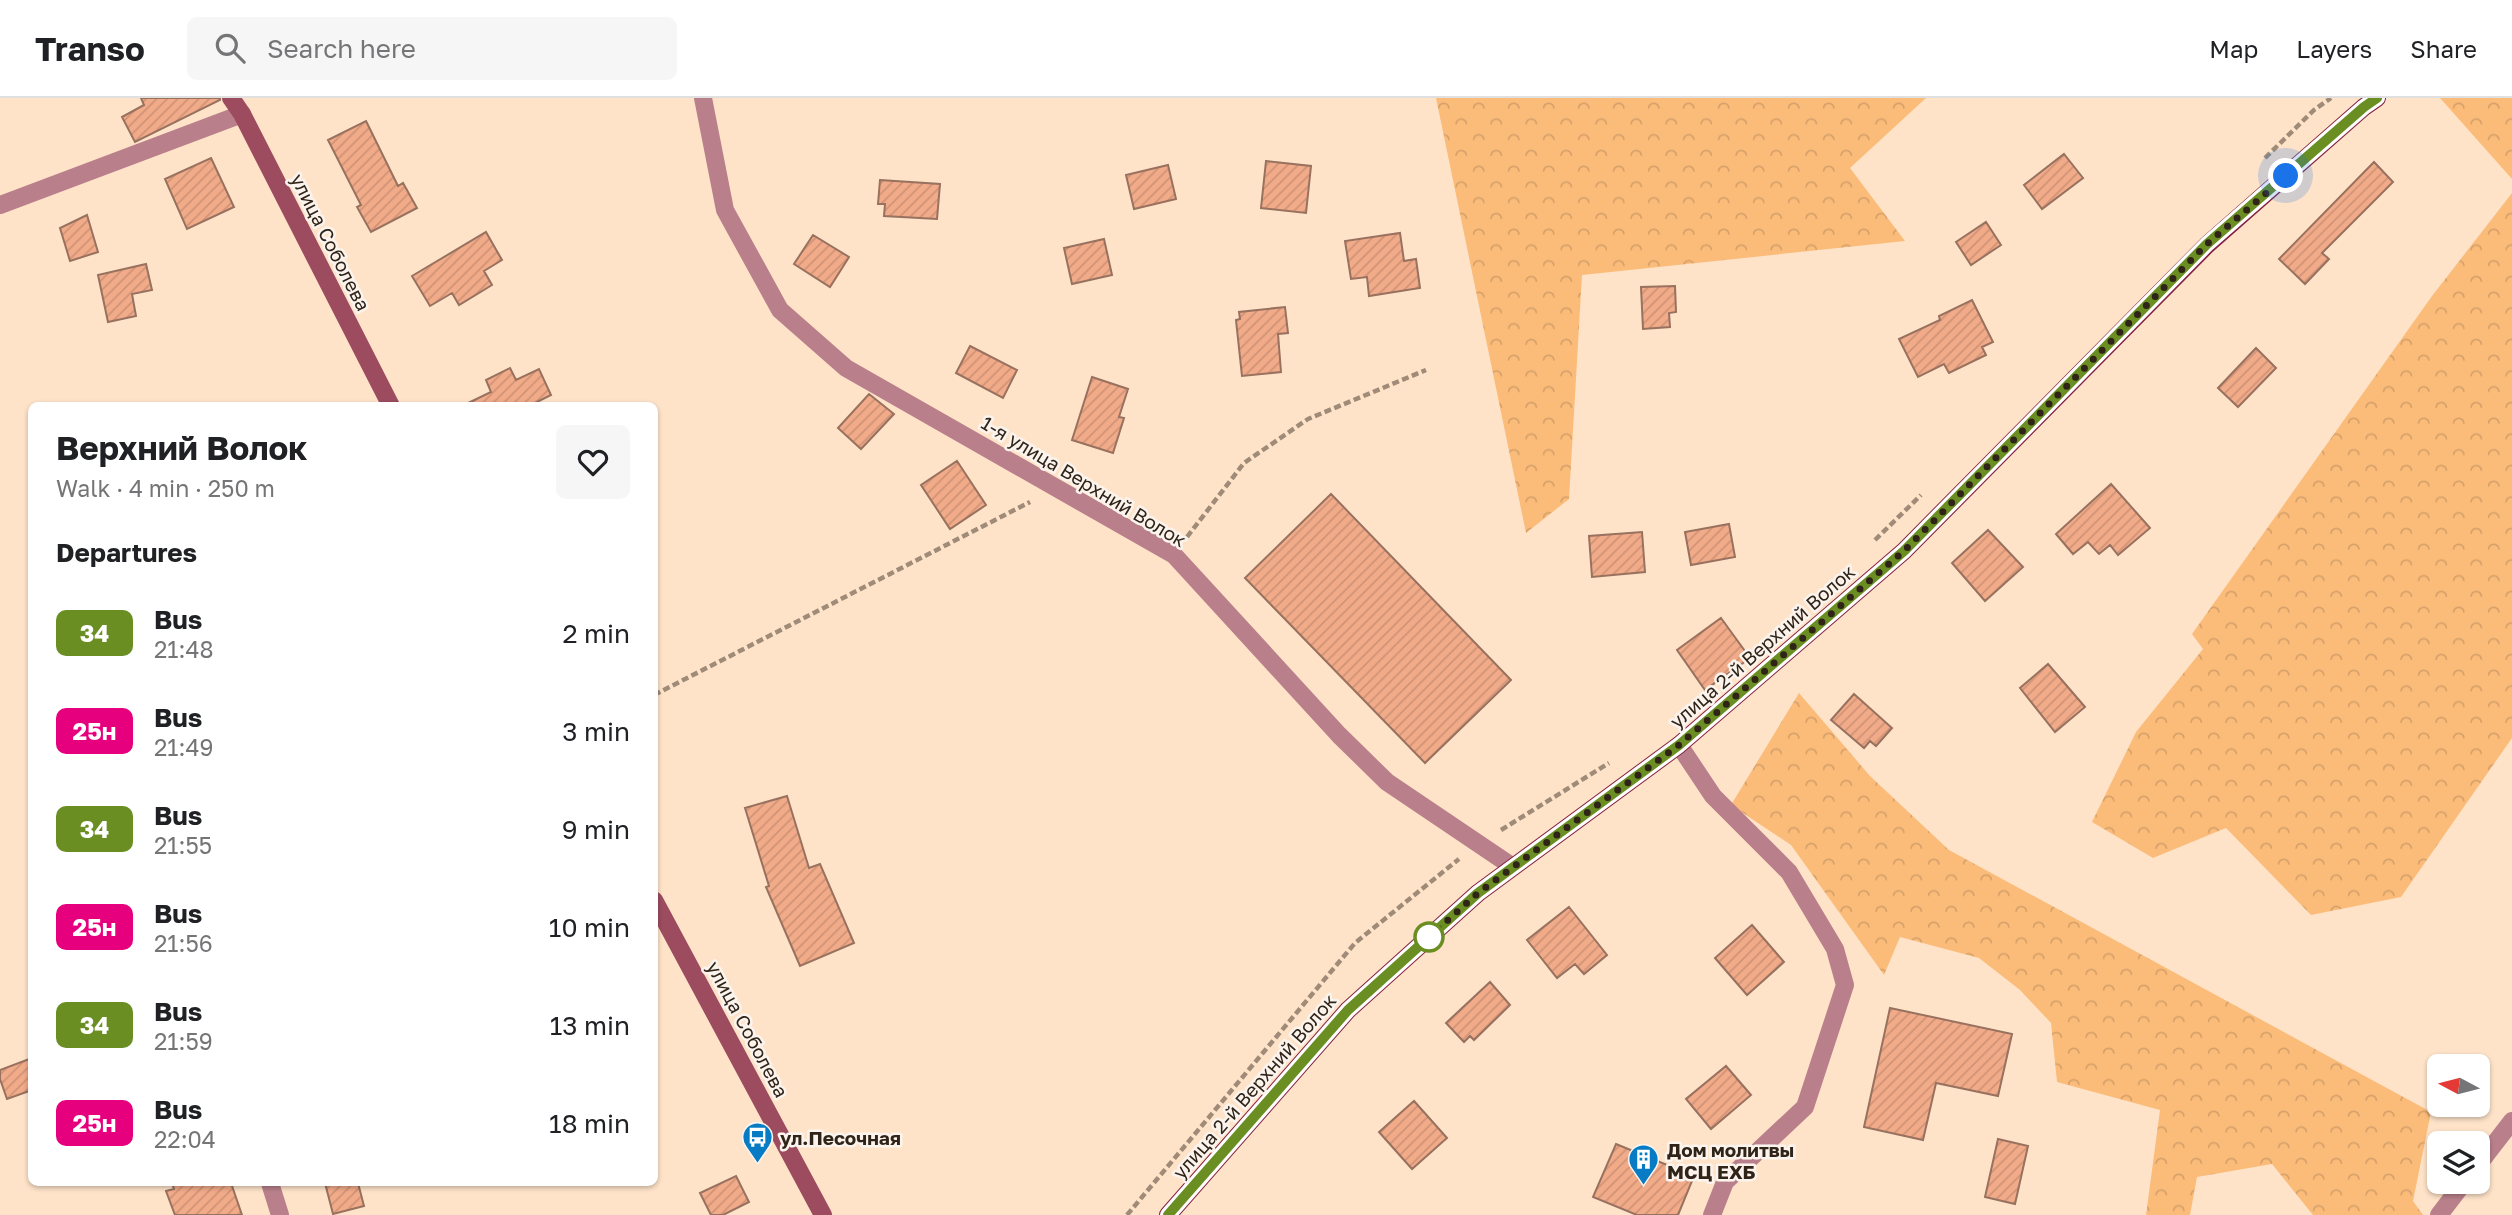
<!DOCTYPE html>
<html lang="en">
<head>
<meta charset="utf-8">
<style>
	body { margin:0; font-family:"Golos Text",sans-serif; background:#f6f6f6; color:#202124; height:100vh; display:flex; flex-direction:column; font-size:26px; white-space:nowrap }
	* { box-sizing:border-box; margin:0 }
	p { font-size:23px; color:#757577 }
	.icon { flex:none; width:38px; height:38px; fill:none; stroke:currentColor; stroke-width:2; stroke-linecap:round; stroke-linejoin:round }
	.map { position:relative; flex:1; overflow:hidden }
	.sheet { position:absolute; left:28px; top:304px; width:630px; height:784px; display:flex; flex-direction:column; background:#fff; border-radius:10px; box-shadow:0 2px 5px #0004 }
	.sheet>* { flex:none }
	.badge { padding:0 14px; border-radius:10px; font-size:24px; line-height:46px }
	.needle { width:46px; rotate:277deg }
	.fabs { position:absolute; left:2427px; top:956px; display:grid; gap:14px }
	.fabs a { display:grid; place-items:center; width:63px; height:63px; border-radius:10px; background:#fff; box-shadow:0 2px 5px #0004; font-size:35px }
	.you { position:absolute; width:35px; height:35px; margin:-18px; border:5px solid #fff; border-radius:50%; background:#1a73e8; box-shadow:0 0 0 10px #1a73e833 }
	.map>.badge { position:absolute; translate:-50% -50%; box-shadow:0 0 0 4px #fff }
	h2 { padding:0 28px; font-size:26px; line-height:63px }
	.round { display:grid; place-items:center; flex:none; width:74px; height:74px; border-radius:10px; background:#f6f6f6 }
	.head { display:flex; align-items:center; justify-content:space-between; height:119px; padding:0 28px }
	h1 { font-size:33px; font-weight:700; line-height:52px }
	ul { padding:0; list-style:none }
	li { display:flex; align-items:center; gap:21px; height:98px; padding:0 28px }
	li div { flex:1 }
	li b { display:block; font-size:26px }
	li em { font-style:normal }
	li .badge { min-width:77px; font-weight:700; text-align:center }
	header { display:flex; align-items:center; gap:42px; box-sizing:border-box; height:98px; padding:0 35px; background:#fff; border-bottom:2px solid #e0e0e0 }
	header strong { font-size:33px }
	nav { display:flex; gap:38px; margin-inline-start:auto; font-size:24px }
	.search { width:490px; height:63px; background:#f6f6f6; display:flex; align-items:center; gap:18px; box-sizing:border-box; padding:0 24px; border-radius:10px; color:#757577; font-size:26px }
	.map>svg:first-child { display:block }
	.forest { fill:url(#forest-crowns) }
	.building { fill:url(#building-hatch); stroke:#98715f; stroke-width:2 }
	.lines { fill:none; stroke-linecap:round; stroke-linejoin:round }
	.path { stroke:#9f8b77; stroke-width:4.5; stroke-dasharray:7 3.5; stroke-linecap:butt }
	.street { stroke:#b9808b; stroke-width:18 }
	.secondary { stroke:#9d4c60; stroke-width:18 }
	.primary { stroke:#852241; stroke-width:18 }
	.line-casing { stroke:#fff; stroke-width:16 }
	.line { stroke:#6b8e23; stroke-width:10 }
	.walk { stroke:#302418; stroke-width:7; stroke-dasharray:0 12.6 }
	.stop-dot { fill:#fff; stroke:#6b8e23; stroke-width:3.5 }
	.labels { text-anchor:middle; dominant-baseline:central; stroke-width:5; stroke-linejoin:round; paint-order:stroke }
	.street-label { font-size:19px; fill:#302418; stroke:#fbf4ee }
	.poi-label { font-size:19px; font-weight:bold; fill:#302418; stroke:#fbf4ee; text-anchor:start }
</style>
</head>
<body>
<header>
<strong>Transo</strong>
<div class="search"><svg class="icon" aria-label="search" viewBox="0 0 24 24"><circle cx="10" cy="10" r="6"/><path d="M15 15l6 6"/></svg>Search here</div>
<nav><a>Map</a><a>Layers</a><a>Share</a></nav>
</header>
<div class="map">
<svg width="2512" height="1117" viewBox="0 0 2512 1117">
	<defs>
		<pattern id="forest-crowns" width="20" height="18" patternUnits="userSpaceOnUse" patternTransform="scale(1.75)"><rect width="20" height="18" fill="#fbbc7a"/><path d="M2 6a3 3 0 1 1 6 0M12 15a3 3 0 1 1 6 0" fill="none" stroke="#d7a169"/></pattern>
		<pattern id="building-hatch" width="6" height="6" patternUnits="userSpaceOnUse" patternTransform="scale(1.75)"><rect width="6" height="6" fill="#f2ab89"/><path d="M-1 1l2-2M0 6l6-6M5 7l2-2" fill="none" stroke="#d09376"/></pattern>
	</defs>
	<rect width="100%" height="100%" fill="#fee3c9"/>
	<!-- forest -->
	<path class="forest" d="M1436,0H1926L1850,70L1905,143L1582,177L1569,401L1526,435Z
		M2440,0H2512V81Z
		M2512,95V640L2401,799L2311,817L2226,730L2153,760L2092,724L2136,634L2203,551L2192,536L2432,198Z
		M1799,595L1870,678L1949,752L2431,1014L2413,1103L2423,1117H2313L2272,1066L2197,1079L2190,1117H2146L2160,1012L2057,984L2051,925L2020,892L1979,860L1900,839L1884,877L1791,747L1731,707Z"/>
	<!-- building -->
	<path class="building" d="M141,0H220V2L135,44L122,19L144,7Z
		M366,23L398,88L403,85L417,110L371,134L357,109L361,107L328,42Z
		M2064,56L2083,80L2042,111L2024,87Z
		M211,60L234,109L187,131L165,81Z
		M1266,63L1311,68L1306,115L1261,110Z
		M2374,64L2393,84L2322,155L2329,161L2305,186L2279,161Z
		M1168,67L1176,101L1134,111L1126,77Z
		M880,82L940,86L937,121L884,118L885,106H878Z
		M87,117L98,154L70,163L60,130Z
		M1986,124L2001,147L1971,167L1956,144Z
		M486,134L502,162L484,173L492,187L459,207L452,195L430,208L412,178Z
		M1400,135L1404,163L1416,161L1420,190L1369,198L1367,179L1351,181L1345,143Z
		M813,137L849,159L830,189L794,166Z
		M1104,141L1112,177L1072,186L1064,150Z
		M146,166L152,192L132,196L136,218L108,224L98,177Z
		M1675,188L1676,214L1669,215L1670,229L1643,231L1641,189Z
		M1972,202L1993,244L1982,249L1986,257L1949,275L1944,266L1918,279L1899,241L1940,222L1939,218Z
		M1285,209L1288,235L1278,236L1281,274L1242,278L1236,222L1240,221L1239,214Z
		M970,248L1017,272L1003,300L956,275Z
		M2256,250L2276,270L2238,309L2218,290Z
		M510,270L516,282L539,271L551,297L529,308H462L491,294L486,282Z
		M1092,279L1128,291L1119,319L1124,320L1113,355L1072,342Z
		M869,296L894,316L861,351L838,330Z
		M957,363L986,407L950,431L921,387Z
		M2111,386L2150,430L2118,457L2110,447L2099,456L2088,444L2073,456L2056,436Z
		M1331,396L1511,582L1425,665L1245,480Z
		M1729,426L1735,459L1691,467L1685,434Z
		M1988,432L2023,469L1985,503L1952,465Z
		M1642,434L1645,474L1592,479L1589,438Z
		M1721,520L1750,560L1705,592L1677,552Z
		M2048,566L2085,609L2055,634L2020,590Z
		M1854,596L1892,630L1876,648L1870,643L1864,650L1831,622Z
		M787,698L809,770L820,766L854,845L800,868L766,789L769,788L745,710Z
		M1569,809L1607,857L1584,876L1575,866L1557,880L1527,842Z
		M1752,827L1784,864L1747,897L1715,860Z
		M1490,884L1510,907L1474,942L1470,938L1464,944L1446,925Z
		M1890,910L2012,936L1998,998L1936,985L1923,1042L1864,1029Z
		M32,960V992L7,1001L0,981V972Z
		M1726,968L1751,997L1711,1031L1686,1001Z
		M1414,1003L1447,1040L1412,1071L1379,1034Z
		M1998,1041L2028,1048L2015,1106L1985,1099Z
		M1616,1046L1694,1078L1678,1117H1637L1593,1099Z
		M736,1078L749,1104L723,1117H711L700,1095Z
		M172,1085H231L242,1117H175L166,1093L174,1091Z
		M325,1085H358L364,1108L333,1116Z"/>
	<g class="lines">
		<!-- path -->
		<path class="path" d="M2265,60L2314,12L2331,0
			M1187,439L1244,365L1308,321L1426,272
			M1875,442L1921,397
			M654,597L1030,404
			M1501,732L1609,665
			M1127,1117L1355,845L1459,761"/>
		<!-- street -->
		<path class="street" d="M703,0L725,112L780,212L846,270L1174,457L1339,637L1387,684L1513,769
			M0,107L242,16
			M1679,647L1713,698L1789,774L1835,851L1845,887L1805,1009L1725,1084L1712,1117
			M2478,1067L2512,1023
			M270,1085L280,1117
			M2439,1117L2465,1083"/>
		<!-- secondary -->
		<path class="secondary" d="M231,0L242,16L391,308
			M654,802L823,1117"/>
		<!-- primary -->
		<path class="primary" d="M1168,1117L1348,912L1478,795L1679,647L1904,453L2207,147L2364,9L2377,0"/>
	</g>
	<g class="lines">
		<defs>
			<path id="line" d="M1168,1117L1348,912L1478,795L1679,647L1904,453L2207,146L2364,9L2377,0"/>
		</defs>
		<!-- line casing -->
		<use href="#line" class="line-casing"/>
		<!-- line -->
		<use href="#line" class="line"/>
		<!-- walk -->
		<path class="walk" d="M1429,839L1478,795L1679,647L1904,453L2207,146L2286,78"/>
	</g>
	<!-- icons -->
	<defs>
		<symbol id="bus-pin" viewBox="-11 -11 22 30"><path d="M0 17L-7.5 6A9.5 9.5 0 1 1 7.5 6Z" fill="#077bc4" stroke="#fbf4ee"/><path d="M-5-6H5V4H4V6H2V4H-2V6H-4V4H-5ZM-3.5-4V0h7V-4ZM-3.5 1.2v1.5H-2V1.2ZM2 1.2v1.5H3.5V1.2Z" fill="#fff"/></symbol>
		<symbol id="building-pin" viewBox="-11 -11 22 30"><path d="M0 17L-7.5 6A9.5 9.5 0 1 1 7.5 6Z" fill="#077bc4" stroke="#fbf4ee"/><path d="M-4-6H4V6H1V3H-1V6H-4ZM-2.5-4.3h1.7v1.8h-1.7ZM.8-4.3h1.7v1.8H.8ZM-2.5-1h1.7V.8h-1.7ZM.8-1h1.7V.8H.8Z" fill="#fff"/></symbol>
	</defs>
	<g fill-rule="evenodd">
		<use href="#bus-pin" x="740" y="1022" width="35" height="47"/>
		<use href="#building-pin" x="1626" y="1044" width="35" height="47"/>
	</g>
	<!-- markers -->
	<circle class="stop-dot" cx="1429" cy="839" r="14"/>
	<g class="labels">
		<!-- street labels -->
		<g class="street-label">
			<text transform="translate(331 144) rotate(63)">улица Соболева</text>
			<text transform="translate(1084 383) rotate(31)">1-я улица Верхний Волок</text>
			<text transform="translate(1762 548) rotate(-41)">улица 2-й Верхний Волок</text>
			<text transform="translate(748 931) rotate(62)">улица Соболева</text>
			<text transform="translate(1254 988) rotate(-49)">улица 2-й Верхний Волок</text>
		</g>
		<!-- poi labels -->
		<g class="poi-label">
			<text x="780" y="1039">ул.Песочная</text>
			<text x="1667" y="1051">Дом молитвы<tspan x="1667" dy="22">МСЦ ЕХБ</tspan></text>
		</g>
	</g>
</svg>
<div class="fabs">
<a><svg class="needle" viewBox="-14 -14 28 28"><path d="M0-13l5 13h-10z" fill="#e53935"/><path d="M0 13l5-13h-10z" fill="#757577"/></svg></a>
<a><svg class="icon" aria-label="layers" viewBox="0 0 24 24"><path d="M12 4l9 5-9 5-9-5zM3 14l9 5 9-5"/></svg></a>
</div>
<div class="you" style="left:2286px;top:78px"></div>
<section class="sheet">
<div class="head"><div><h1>Верхний Волок</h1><p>Walk · 4 min · 250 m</p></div><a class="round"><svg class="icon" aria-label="heart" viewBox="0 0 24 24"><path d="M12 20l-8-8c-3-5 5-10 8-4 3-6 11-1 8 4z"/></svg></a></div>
<h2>Departures</h2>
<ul>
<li><span class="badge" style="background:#6b8e23;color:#fff">34</span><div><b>Bus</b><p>21:48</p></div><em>2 min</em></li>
<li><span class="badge" style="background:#e6007e;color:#fff">25н</span><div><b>Bus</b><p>21:49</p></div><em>3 min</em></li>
<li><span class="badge" style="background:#6b8e23;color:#fff">34</span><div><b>Bus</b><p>21:55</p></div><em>9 min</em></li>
<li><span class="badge" style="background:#e6007e;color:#fff">25н</span><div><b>Bus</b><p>21:56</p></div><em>10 min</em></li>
<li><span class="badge" style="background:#6b8e23;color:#fff">34</span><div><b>Bus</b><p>21:59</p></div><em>13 min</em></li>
<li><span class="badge" style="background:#e6007e;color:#fff">25н</span><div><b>Bus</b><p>22:04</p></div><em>18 min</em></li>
</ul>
</section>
</div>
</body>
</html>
